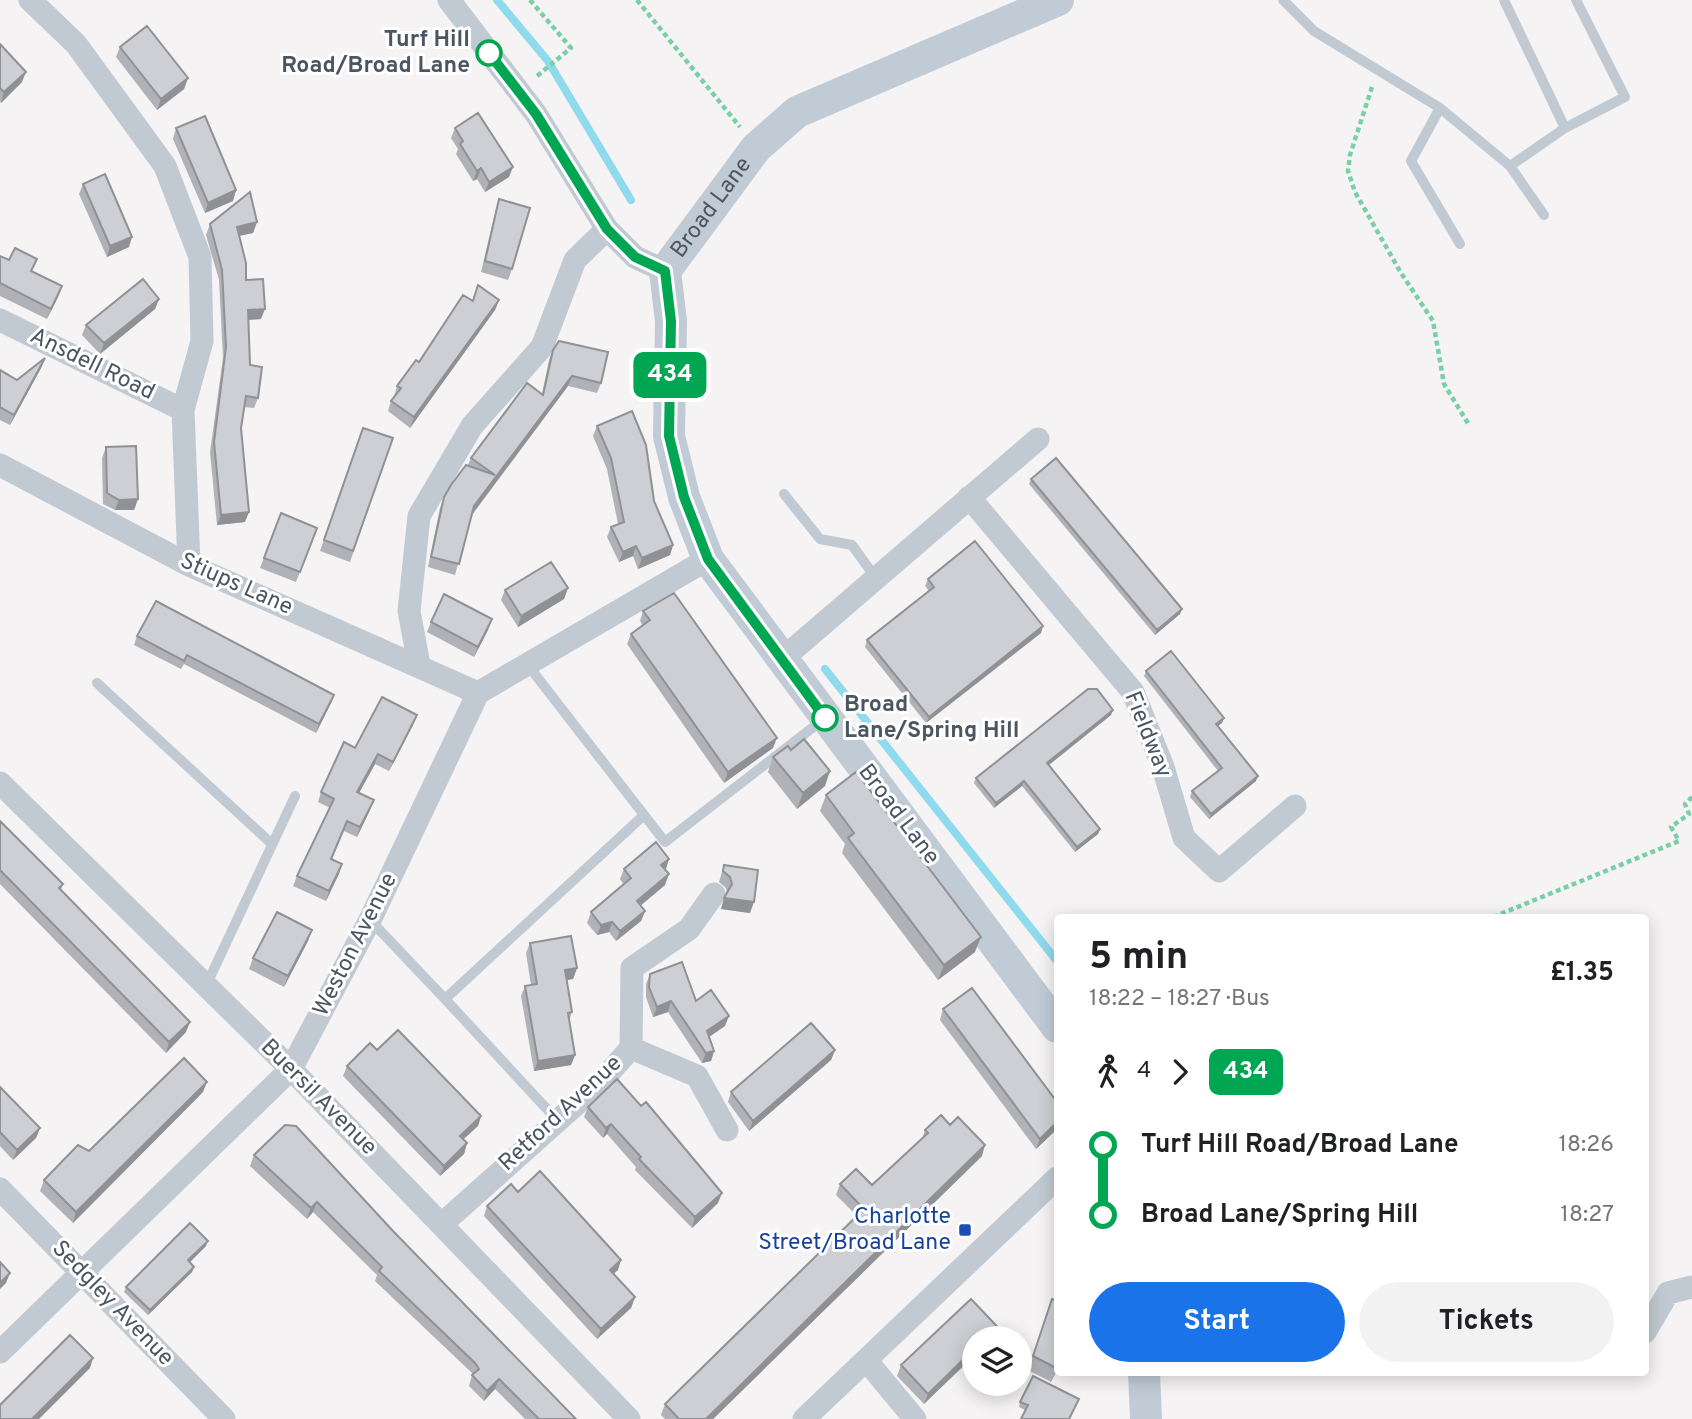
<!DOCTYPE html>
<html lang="en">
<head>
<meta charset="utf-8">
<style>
	body { margin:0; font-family:Overpass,sans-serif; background:#f2f2f2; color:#202124; height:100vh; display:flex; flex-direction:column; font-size:26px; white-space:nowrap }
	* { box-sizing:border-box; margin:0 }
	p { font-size:23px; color:#757577 }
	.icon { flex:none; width:38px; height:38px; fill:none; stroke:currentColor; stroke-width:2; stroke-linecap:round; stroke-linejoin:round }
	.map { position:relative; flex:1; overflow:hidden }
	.sheet { position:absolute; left:1054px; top:914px; width:595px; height:462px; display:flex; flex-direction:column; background:#fff; border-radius:7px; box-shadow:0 4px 18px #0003 }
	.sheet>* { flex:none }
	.badge { padding:0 14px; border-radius:10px; font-size:24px; line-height:46px }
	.buttons { position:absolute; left:962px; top:1326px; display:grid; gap:14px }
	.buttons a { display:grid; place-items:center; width:70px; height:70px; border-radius:50%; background:#fff; box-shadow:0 4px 18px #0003; font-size:35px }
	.map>.badge { position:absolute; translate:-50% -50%; box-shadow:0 0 0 4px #fff }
	.legs { display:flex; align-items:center; gap:10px; height:77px; padding:0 35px; font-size:23px }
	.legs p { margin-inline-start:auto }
	.headline { display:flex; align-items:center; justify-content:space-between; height:119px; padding:0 35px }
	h1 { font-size:38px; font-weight:700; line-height:52px }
	.cta { display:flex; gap:14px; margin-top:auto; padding:14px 35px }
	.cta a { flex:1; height:80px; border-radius:42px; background:#1a73e8; color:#fff; font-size:28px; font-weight:700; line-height:80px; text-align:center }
	.cta a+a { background:#f2f2f2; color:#202124 }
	ul { padding:0 35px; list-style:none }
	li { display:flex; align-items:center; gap:24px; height:70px; font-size:26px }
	li i { display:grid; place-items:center; width:10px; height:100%; margin:0 9px; background:currentColor }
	li i::after { content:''; width:18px; height:18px; margin:-9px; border:5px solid; border-radius:50%; background:#fff }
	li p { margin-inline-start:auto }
	li:first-child i { background:linear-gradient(#0000 50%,currentColor 0) }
	li:last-child i { background:linear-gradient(currentColor 50%,#0000 0) }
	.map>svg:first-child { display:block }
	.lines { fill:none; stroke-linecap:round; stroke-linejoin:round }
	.stream { stroke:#90daee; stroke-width:8 }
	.path { stroke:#7ad0a6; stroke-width:4.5; stroke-dasharray:5 3.5; stroke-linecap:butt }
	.service { stroke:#c1cad2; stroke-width:10 }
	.minor { stroke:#c1cad2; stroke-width:23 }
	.secondary { stroke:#c1cbd6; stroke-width:32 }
	.wall { fill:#b0b2b7 }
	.shaded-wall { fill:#909195 }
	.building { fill:#cdcfd5; stroke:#909195; stroke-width:2 }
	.line-1-casing { stroke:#fff; stroke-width:16 }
	.line-1 { stroke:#00a651; stroke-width:10 }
	.stop-1-dot { fill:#fff; stroke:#00a651; stroke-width:3.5 }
	.transit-dot { fill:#1a4fb4; stroke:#fff; stroke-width:2.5 }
	.labels { text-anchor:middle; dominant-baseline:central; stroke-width:6; stroke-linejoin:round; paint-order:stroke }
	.stop-label { font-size:23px; font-weight:bold; fill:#4a5661; stroke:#fff; text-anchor:end }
	.street-label { font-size:23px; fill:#4a5661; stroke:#fff }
	.transit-label { font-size:23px; fill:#164399; stroke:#fff; text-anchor:end }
</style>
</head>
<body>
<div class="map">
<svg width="1692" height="1419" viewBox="0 0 1692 1419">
	<rect width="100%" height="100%" fill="#f5f3f3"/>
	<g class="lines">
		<!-- stream -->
		<path class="stream" d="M497,0L548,61L631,200
			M825,669L1057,961"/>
		<!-- path -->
		<path class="path" d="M530,0L571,48L537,76
			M637,0L740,127
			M1372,87L1350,155L1348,171L1355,192L1401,273L1433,321L1444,384L1469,425
			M1493,917L1679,841L1671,827L1689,814L1685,804L1692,797"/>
		<!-- service -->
		<path class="service" d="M1283,0L1314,31L1440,108L1510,166L1544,215
			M1504,0L1565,128
			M1440,108L1411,161L1460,244
			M1510,166L1565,128L1625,97L1576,0
			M784,494L820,539L852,545L875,577
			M527,664L665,842L825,718
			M97,683L272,844
			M371,921L445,999L644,815
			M206,986L295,796
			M445,999L558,1121"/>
		<!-- minor -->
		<path class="minor" d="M30,0L76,44L165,166L200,257L202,341L183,410L189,565
			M449,0L536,114L607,229L635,257L665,271
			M0,320L183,410
			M0,465L189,565L478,693
			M969,497L1133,692L1163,767L1184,838L1219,871L1295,806
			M781,660L1038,439
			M419,665L409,611L419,516L472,426L542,347L575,260L607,229
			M0,783L291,1069L629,1419
			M631,1048L697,1076L727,1130
			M0,1189L224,1419
			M442,1224L600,1083L631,1048L632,968L689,929L714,894
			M1645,1332L1668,1293L1692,1287
			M0,1352L291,1069L370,920L478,693L708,559
			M866,1360L915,1419
			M804,1419L1057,1178"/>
		<!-- secondary -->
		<g class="secondary">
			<path id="s1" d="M1057,1027L708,559L684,497L669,436L671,321L665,271L756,148L797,112L1058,0"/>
			<path d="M1144,1372L1146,1419"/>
		</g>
	</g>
	<!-- wall -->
	<path class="wall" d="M0,44L22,82L1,103L0,102Z
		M120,47L188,78L184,89L157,110L116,57Z
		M176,128L236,190L233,201L205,213L173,139Z
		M455,128L509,177L485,192L477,179L473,181L456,154L458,149L451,138Z
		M83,184L129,247L107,257L79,194Z
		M499,199L512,269L508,280L481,272L496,209Z
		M257,222L253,233L239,236L246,280L261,319L248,320L250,365L258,398L254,408L244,407L241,428L245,522L217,525L210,452L223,358L219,280L206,235L210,224Z
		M0,256L62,286L47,319L0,296Z
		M478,285L499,300L495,310L410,428L388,411L391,401L394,397L397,386L472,301Z
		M159,299L155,309L100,354L82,335L86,325Z
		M553,350L601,383L597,393L568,386L472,515L455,575L428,567L440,508L444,497L468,465L471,458L542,394L549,360Z
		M45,358L41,368L10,425L0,420V370L17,380Z
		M597,426L654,501L673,545L670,555L638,569L633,556L619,562L607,537L611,527L618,524L607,469L593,436Z
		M363,428L393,438L350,562L320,551Z
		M106,447L138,499L134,510H115L103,504L102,458Z
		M1031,479L1182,609L1180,614L1155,635L1029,484Z
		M281,513L317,528L296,582L260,568Z
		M928,579L1041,633L926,723L865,647L867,640L929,591L925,586Z
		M568,588L564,599L518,627L501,600L505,590Z
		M643,611L773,748L724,783L627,644L631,634L643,626L640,621Z
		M492,619L488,630L474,657L427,632L431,622Z
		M137,636L334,695L331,703L316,733L184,664L181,669L134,645Z
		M1146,671L1224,718L1222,723L1217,726L1256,781L1209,819L1190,797L1192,791L1218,771L1144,676Z
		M1111,715L1049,765L1100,829L1098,834L1075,852L1022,786L994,808L974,783L976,778Z
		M413,725L389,771L375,764L359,793L370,810L357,837L344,831L332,859L342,864L326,901L293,886L297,876L330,808L318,802L321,792L355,748Z
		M791,750L825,786L797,809L768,772L773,757Z
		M826,795L975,952L938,980L842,853L845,844L820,811Z
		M0,821L63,884L61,890L186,1032L166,1053L0,884Z
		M669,859L665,870V885L640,906L645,911L641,921L616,941L609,932L597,935L587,923L591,912L624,885L620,879L624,869Z
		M724,865L750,913L721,909L727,893L726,888L719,882Z
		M308,941L284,987L249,969L253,958Z
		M530,943L577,968L573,979L566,980L572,1012L569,1021L575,1055L571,1065L534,1071L521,996L525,986L531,985L526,953Z
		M650,974L696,1001L725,1026L709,1037L714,1051L711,1061L702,1063L668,1012L653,1017L646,997V984Z
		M943,1009L1057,1102V1129L1036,1149L940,1020Z
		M377,1050L481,1116L478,1126L463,1139L467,1143L464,1154L440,1176L343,1076L347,1066Z
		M835,1050L831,1060L749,1131L728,1102L731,1092Z
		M0,1087L40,1128L36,1138L13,1160L0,1146Z
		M203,1092L73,1223L40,1191L44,1180L89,1151Z
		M588,1107L718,1203L692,1228L635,1170L636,1167L607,1134L603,1138L584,1117Z
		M925,1130L982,1156L713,1419H665L661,1415L665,1404L857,1216L836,1195L840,1184L872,1185L922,1139Z
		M254,1155L393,1231L576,1419H525L495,1389L484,1401L469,1386L472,1375V1373L375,1281L377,1275L313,1212L307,1219L250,1166Z
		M518,1192L618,1270L613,1274L635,1297L631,1308L597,1339L484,1216L487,1206Z
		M206,1246L190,1262L194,1267L192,1272L148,1315L124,1292L126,1287Z
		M971,1299L975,1339L924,1404L897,1376L901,1365Z
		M1052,1299L1057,1371L1051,1382L1028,1370Z
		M1079,1399L1070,1419H1021L1025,1410L1019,1407L1020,1402Z"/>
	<!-- shaded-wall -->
	<path class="shaded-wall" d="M26,72L22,82L1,103L4,92Z
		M188,78L184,89L157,110L161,99Z
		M513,167L509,177L485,192L489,182Z
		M481,168L477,179L473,181L477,171Z
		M236,190L233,201L205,213L208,203Z
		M257,222L253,233L233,237L237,227Z
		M132,237L129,247L107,257L110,246Z
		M62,286L58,297L47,319L51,309Z
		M159,299L155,309L100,354L104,343Z
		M499,300L495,310L410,428L414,417Z
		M265,309L261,319L244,320L248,310Z
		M45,358L41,368L10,425L14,415Z
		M572,376L568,386L470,517L474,506Z
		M138,499L134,510H115L119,500Z
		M249,512L245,522L217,525L221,515Z
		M673,545L670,555L638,569L642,558Z
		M636,546L633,556L619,562L623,552Z
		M568,588L564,599L518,627L521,616Z
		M1182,609L1180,614L1155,635L1157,630Z
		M492,619L488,630L474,657L478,647Z
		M1043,626L1041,633L926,723L929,717Z
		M334,695L331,703L316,733L319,724Z
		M1113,710L1111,715L1045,768L1047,763Z
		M417,715L413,725L389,771L393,762Z
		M1224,718L1222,723L1214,729L1216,724Z
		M777,738L773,748L724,783L728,772Z
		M378,754L375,764L354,802L357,792Z
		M830,771L825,786L797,809L803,793Z
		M1258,776L1256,781L1209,819L1211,814Z
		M1024,781L1022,786L994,808L996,803Z
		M374,800L370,810L357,837L360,827Z
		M1100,829L1098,834L1075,852L1077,847Z
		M669,859L666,869L658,876L661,865Z
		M342,864L339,874L326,901L329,891Z
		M669,874L665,885L633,912L637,901Z
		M724,898L754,902L750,913L721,909Z
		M645,911L641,921L616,941L620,931Z
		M612,922L609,932L597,935L601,925Z
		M312,930L308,941L284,987L288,976Z
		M981,937L975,952L938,980L944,965Z
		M577,968L573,979L561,981L565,970Z
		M671,1001L668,1012L653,1017L657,1007Z
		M729,1016L725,1026L703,1041L707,1031Z
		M190,1022L186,1032L166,1053L169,1042Z
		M835,1050L831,1060L749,1131L753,1121Z
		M714,1051L711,1061L702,1063L706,1053Z
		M575,1055L571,1065L534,1071L538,1061Z
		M207,1082L203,1092L73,1223L76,1212Z
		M481,1116L478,1126L456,1146L460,1136Z
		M1057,1122V1129L1036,1149L1040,1139Z
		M611,1124L607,1134L603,1138L606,1128Z
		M40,1128L36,1138L13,1160L17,1150Z
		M467,1143L464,1154L440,1176L444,1166Z
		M985,1145L982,1156L713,1419H706Z
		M722,1193L718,1203L692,1228L695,1217Z
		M317,1202L313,1212L307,1219L311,1208Z
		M208,1241L206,1246L186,1266L188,1260Z
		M621,1260L618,1270L606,1280L610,1270Z
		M194,1267L192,1272L148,1315L150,1310Z
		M10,1273L6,1283L0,1289V1283Z
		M635,1297L631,1308L597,1339L601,1329Z
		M975,1348V1355L924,1404L928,1394Z
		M93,1358L90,1368L39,1419H32Z
		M499,1379L495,1389L484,1401L487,1391Z"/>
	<!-- building -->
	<path class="building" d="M147,26L188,78L161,99L120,47Z
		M0,44L26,72L4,92L0,88Z
		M478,113L513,167L489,182L481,168L477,171L460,144L463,141L455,128Z
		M205,116L236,190L208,203L176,128Z
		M105,174L132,237L110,246L83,184Z
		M250,192L257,222L237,227L246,263V280L263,279L265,309L248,310L250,365L262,367L258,398L246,396L241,428L249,512L221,515L214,442L226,347L222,270L210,224Z
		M499,199L530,208L512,269L485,261Z
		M15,248L37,259L31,271L62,286L51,309L0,283V256L9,260Z
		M143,279L159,299L104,343L86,325Z
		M478,285L499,300L414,417L391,401L401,388L397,386L416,360L419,362L463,295L473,301Z
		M559,341L608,352L601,383L572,376L474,506L459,564L431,557L444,497L451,485L466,465L495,475L471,458L527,383L543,395L553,350Z
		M45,358L14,415L0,407V370L17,380Z
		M632,411L646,445L654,501L673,545L642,558L636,546L623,552L611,527L624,522L611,458L597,426Z
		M363,428L393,438L353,551L324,540Z
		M136,446L138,499L119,500L107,493L106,447Z
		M1056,458L1182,609L1157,630L1031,479Z
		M281,513L317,528L300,572L264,558Z
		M975,541L1043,626L929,717L867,640L934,587L928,579Z
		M551,562L568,588L521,616L505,590Z
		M674,593L777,738L728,772L631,634L650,620L643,611Z
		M444,594L492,619L478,647L431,622Z
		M156,601L334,695L319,724L187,655L184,661L137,636Z
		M1171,651L1224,718L1216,724L1258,776L1211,814L1192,791L1222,768L1146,671Z
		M1088,689H1097L1113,710L1047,763L1100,829L1077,847L1024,781L996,803L976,778Z
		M382,697L417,715L393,762L378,754L357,792L374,800L360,827L347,821L331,859L342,864L329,891L297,876L334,799L321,792L344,742L355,748Z
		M804,739L830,771L803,793L773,757L788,746L791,750Z
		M856,772L981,937L944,965L848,838L854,833L826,795Z
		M0,821L63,884L59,888L190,1022L169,1042L0,870Z
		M656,842L669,859L661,865L669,874L637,901L645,911L620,931L612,922L601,925L591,912L631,878L624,869Z
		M724,865L758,870L754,902L724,898L732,884L730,877L723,871Z
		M277,912L312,930L288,976L253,958Z
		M571,936L577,968L565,970L572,1012L568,1013L575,1055L538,1061L525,986L537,984L530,943Z
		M682,962L696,1001L711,990L729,1016L707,1031L714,1051L706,1053L671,1001L657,1007L649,987L650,974Z
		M972,988L1057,1102V1122L1040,1139L943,1009Z
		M811,1023L835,1050L753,1121L731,1092Z
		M398,1030L481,1116L460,1136L467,1143L444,1166L347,1066L370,1043L377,1050Z
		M184,1058L207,1082L76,1212L44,1180L78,1145L89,1151Z
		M617,1079L641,1106L646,1102L722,1193L695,1217L639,1159L641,1157L611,1124L606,1128L588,1107Z
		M0,1087L40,1128L17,1150L0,1132Z
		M941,1115L950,1125L958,1117L985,1145L706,1419H679L665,1404L864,1209L840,1184L856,1169L872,1185L928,1133L925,1130Z
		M285,1125L296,1126L393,1231L576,1419H539L499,1379L487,1391L472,1375L479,1369L475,1363L379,1271L382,1267L317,1202L311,1208L254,1155Z
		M540,1171L621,1260L610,1270L635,1297L601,1329L487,1206L511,1184L518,1192Z
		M190,1223L208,1241L188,1260L194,1267L150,1310L126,1287Z
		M0,1262L10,1273L0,1283Z
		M971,1299L1009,1339H975V1348L928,1394L901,1365Z
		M1052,1299L1057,1301L1056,1368L1033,1356Z
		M70,1335L93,1358L32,1419H0V1405Z
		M1033,1376L1079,1399L1069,1419H1021L1028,1405L1020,1402Z"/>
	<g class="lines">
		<defs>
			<path id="line-1" d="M489,53L536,114L607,229L635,257L665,271L671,321L669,436L684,497L708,559L825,718"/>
		</defs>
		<!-- line-1 casing -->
		<use href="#line-1" class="line-1-casing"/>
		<!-- line-1 -->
		<use href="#line-1" class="line-1"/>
	</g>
	<!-- markers -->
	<g class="stop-1-dot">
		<circle cx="489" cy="53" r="12"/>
		<circle cx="825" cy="718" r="12"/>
	</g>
	<rect class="transit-dot" x="958" y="1223" width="14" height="14" rx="3.5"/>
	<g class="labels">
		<!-- stop labels -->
		<g class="stop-label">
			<text x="470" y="40">Turf Hill<tspan x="470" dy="26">Road/Broad Lane</tspan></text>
			<text x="844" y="705" text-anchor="start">Broad<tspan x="844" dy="26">Lane/Spring Hill</tspan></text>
		</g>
		<!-- street labels -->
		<g class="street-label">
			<text stroke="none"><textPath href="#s1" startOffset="957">Broad Lane</textPath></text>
			<text transform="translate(92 365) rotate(26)">Ansdell Road</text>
			<text transform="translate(236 585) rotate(24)">Stiups Lane</text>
			<text transform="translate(1147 735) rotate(68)">Fieldway</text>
			<text transform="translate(898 815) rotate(53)">Broad Lane</text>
			<text transform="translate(356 945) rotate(-63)">Weston Avenue</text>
			<text transform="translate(318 1098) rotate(45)">Buersil Avenue</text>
			<text transform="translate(561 1114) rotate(-43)">Retford Avenue</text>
			<text transform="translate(112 1304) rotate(46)">Sedgley Avenue</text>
		</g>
		<!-- transit labels -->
		<g class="transit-label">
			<text x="951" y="1217">Charlotte<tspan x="951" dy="26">Street/Broad Lane</tspan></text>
		</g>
	</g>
</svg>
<div class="buttons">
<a><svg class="icon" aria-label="layers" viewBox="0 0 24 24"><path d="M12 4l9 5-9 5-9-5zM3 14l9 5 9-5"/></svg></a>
</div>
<b class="badge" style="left:670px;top:375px;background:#00a651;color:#fff">434</b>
<section class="sheet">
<div class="headline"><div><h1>5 min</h1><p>18:22 – 18:27 · Bus</p></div><b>£1.35</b></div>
<div class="legs"><svg class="icon" aria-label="walk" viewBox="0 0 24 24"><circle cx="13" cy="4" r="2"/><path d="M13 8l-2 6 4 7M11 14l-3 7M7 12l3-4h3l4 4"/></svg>4<svg class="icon" aria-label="forward" viewBox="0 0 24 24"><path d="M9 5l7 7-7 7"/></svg><b class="badge" style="background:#00a651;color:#fff">434</b></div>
<ul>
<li><i style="color:#00a651"></i><b>Turf Hill Road/Broad Lane</b><p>18:26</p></li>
<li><i style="color:#00a651"></i><b>Broad Lane/Spring Hill</b><p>18:27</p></li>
</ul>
<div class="cta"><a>Start</a><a>Tickets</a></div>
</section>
</div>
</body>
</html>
